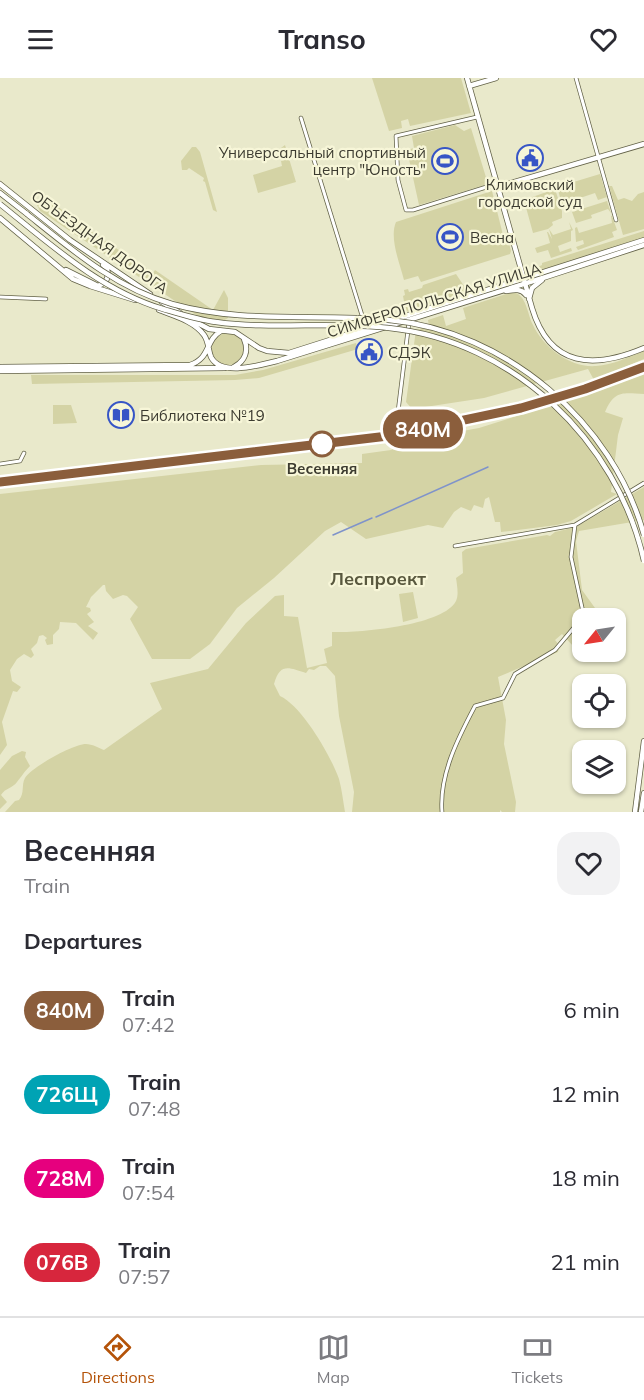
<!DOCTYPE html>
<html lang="en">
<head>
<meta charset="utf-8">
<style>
	body { margin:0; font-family:Mulish,sans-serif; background:#f2f2f3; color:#2b2b33; height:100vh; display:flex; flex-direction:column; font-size:22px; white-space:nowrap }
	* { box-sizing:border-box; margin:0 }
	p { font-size:20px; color:#7c7c81 }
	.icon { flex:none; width:33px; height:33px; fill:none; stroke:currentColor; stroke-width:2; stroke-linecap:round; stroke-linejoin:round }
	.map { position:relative; height:734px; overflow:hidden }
	.panel { display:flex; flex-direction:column; background:#fff; flex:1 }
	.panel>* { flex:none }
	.badge { padding:0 12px; border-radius:20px; font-size:21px; line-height:39px }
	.needle { width:39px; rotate:240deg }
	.buttons { position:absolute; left:572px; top:530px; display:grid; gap:12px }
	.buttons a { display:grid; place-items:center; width:54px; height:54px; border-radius:12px; background:#fff; box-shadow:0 2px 4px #0004; font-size:30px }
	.map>.badge { position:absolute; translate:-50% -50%; box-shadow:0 0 0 3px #fff }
	h2 { padding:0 24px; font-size:22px; line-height:54px }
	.round { display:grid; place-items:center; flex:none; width:63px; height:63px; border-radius:18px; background:#f2f2f3 }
	.headline { display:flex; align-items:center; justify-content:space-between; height:102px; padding:0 24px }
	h1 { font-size:28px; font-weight:700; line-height:45px }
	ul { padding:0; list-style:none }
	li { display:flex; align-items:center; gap:18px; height:84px; padding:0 24px }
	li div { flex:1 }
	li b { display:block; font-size:22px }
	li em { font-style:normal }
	li .badge { min-width:66px; font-weight:700; text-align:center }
	header { display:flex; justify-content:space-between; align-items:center; height:78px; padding:0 24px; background:#fff; font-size:27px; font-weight:700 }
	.tab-bar { display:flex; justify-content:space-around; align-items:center; height:84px; border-top:2px solid #e1e1e2; background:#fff; font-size:16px; color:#7c7c81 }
	.tab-bar a { display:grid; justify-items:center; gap:3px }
	.tab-bar .active { color:#b45309 }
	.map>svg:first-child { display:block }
	.green { fill:#d4d3a5 }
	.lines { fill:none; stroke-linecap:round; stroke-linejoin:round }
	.stream { stroke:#7f93ca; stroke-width:1.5 }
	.street-casing { stroke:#626147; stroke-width:4.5 }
	.secondary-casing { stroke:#626147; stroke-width:6 }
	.primary-casing { stroke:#626147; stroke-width:6 }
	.street { stroke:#fff; stroke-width:3 }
	.secondary { stroke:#fff; stroke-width:4.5 }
	.primary { stroke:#fff; stroke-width:4.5 }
	.rail-casing { stroke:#81816e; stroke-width:4 }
	.rail { stroke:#f7f6d8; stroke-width:1.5; stroke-dasharray:4.5; stroke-linecap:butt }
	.primary-bridge-casing { stroke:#626147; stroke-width:6; stroke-linecap:butt }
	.primary-bridge { stroke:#fff; stroke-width:4.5 }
	.line-casing { stroke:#fff; stroke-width:14 }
	.line { stroke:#8b5e3c; stroke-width:9 }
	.stop-dot { fill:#fff; stroke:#8b5e3c; stroke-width:3 }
	.labels { text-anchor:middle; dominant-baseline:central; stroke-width:4.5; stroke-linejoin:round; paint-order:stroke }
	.poi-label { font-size:15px; fill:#3c3b30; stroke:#f7f6d8; text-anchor:start }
	.street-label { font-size:15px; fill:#3c3b30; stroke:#f7f6d8 }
	.stop-label { font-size:15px; font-weight:bold; fill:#3c3b30; stroke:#f7f6d8 }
	.quarter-label { font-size:18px; font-weight:bold; fill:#59583e; stroke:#f7f6d8 }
</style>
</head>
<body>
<header><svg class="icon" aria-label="menu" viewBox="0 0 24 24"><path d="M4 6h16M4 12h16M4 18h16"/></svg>Transo<svg class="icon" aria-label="heart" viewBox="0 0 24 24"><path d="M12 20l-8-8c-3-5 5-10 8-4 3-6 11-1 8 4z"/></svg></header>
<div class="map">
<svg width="644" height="734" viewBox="0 0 644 734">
	<rect width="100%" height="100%" fill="#e9e9cb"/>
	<!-- green -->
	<path class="green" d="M372,0H461L471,35L410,48L408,41L401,43L402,50L389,53Z
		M455,47L464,53L471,50L488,106L419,127L407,72L414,70L412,58Z
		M285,67L296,104L258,115L253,97L282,88L281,83L285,82L281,70Z
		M192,69H196L200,74L217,134L213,132L205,104L203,103L204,100L189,90L187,92H182L181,83Z
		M600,96L607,119L598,122L595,115L562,126L557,109Z
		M609,108H612L618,122L624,120L632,123L638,116L644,114V151L623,157Z
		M555,111L562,133V140L552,144L553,147L548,151L533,155L524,122Z
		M492,113L503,157H507L511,173L510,176L421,204L418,198L404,202C400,186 389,160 396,144Z
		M41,119L47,121L83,147V148L153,195L155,192L213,232L224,212L228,220V240L217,246L208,245L40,133L36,125Z
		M607,123L611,135L608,131L591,137L592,140L576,145L572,134Z
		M611,138H612L617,152L612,154L614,159L578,172L576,169L584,166L583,162L576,164L575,150L577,149L579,155L612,145Z
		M569,144L573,152L571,153V163L558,168L560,174L571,170L572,173L551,180L548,172L537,175L535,170L550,165L547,154H548L552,161L549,151L553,157L571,151Z
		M644,153V160L545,192L538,189L542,187V185Z
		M456,196L468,214L406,234L403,218L405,217L404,212L408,211L409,214L422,210L423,207Z
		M512,214C527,216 527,236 533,247C543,269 570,290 596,288C613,287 628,279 644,273V281L594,302L588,291L484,320L412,331L406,324L416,252L429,248L428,242L443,237L446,248L466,241L463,230Z
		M212 271a16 16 0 1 1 32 0a16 16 0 1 1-32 0Z
		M356,265L358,271L259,300L235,302L32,306L31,297H235L263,292Z
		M644,294V316C622,315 615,312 605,334L623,340L618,357L611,414L617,416L571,443L557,447L501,454L500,444H495L489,419L485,421L483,430L474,427L471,433L461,429L454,434L443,450L428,447L366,461L341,444L325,453L274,500L237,530L210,566L190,581H152L130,541L138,529L127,518L123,517L113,521L106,513L105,507H103L91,519L86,529L90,530L91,533L87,536L94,544L88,548L98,555L93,562L76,545L60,544L59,551L53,557V566L47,567L45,562L47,560L43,557L39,558L37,565L31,571L34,577L31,580L24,576L17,581L10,592L12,603L21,609L17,614L13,613L2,644L7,667L0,677V416L261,387L362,385V376L391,372L407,363L479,350L580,318Z
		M53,327H71L77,345L53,346Z
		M644,409V442L579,453L576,463L582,512L595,530L605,532L615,531L623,545L624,552L615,560V540H582V570L573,568L562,556L555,562L559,567L558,574L498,599L506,642L504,666L516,724L515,734H502L500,732V734H352L354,714L339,638L335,598L326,588H320L314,592L309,591L306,595C288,589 280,585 274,606L280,618C302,628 331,678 339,701C342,712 343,723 345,734H5L15,723L19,722C25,715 21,707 25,700C32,689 73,666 86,666C92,666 99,670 104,672L162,631L150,605L208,591L246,545L275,518L284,517V538L298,539L307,590L327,585L324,571L332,568V554C358,555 443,548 456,523C459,517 457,507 456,500L463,495L462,474L466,471L547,457L550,458L555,454L576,449Z
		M413,514L418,540L403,544L399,516Z
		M22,673L26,674L25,679L30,688C24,694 22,698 17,704C13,710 5,710 1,717L7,724L0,731V692L12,678Z"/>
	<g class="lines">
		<!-- stream -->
		<path class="stream" d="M376,439L488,389
			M333,457L372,440"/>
		<defs>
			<path id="street" d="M576,0L616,142
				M477,39L396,58L398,102L406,132H413L496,106
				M301,40L365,247
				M0,219L46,221
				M388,351L396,346L397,342L409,244
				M0,386L20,383L24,375
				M575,447L571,479L583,534L582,540
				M455,468L575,447L644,405
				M442,734C439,697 458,660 475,628L503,620L515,596L555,572L582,540"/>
			<path id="secondary" d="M467,0L532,230C550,290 594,291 644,270
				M469,8L496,0
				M497,109L644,66
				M506,213C513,212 521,210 526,217
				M529,221L532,210L542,202"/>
			<path id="primary" d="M0,106L70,162L150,216
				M0,115L27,136
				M0,140L73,201L90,208L135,222
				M66,192L98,208C107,204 109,200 107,191L103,187
				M162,224L180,235
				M159,232C174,238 194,243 204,257C209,264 208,272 211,279C221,299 260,287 277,283L546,199L644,167
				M188,240L209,251L235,254L259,270L267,273L289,275L644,162
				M0,289L190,287C211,280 205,262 221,253
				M234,289C245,283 249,273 244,261
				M0,293L225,290
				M635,734L644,663
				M641,734L644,715"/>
		</defs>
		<!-- street casing -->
		<use href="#street" class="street-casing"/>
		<!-- secondary casing -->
		<use href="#secondary" class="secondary-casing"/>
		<!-- primary casing -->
		<use href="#primary" class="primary-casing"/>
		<!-- street -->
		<use href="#street" class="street"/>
		<!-- secondary -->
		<use href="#secondary" class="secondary"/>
		<!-- primary -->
		<use href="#primary" class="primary"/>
		<defs>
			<path id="rail" d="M0,404L388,358L521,330L564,318L644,289"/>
		</defs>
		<!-- rail casing -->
		<use href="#rail" class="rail-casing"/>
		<!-- rail -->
		<use href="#rail" class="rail"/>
		<defs>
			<path id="primary-bridge" d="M0,126C50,166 100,212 163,231C180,236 199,242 216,244C273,252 332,243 389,250C513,263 617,362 644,483
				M27,136C72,172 116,210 172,226C244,246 316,235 389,242C506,253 613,344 644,457"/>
		</defs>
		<!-- primary-bridge casing -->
		<use href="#primary-bridge" class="primary-bridge-casing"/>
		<!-- primary-bridge -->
		<use href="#primary-bridge" class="primary-bridge"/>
	</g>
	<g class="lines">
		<defs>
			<path id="line" d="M0,404L388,358L521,330L585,311L644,289"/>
		</defs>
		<!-- line casing -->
		<use href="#line" class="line-casing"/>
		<!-- line -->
		<use href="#line" class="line"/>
	</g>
	<!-- icons -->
	<defs>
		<symbol id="civic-ring" viewBox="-11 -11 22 22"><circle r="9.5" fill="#f7f6d8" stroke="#3755c6" stroke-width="1.5"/><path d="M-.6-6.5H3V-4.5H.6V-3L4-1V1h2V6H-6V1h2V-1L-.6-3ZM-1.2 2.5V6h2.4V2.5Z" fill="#3755c6"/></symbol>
		<symbol id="stadium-ring" viewBox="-11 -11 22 22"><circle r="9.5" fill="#f7f6d8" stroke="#3755c6" stroke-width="1.5"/><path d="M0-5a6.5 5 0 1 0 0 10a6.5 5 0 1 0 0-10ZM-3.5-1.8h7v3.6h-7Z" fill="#3755c6"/></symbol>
		<symbol id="library-ring" viewBox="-11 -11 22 22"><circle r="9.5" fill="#f7f6d8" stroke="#3755c6" stroke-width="1.5"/><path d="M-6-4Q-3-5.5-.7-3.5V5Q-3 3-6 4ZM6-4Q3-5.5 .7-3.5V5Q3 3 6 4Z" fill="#3755c6"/></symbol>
	</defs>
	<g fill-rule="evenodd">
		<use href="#civic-ring" x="515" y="65" width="30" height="30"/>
		<use href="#stadium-ring" x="430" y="68" width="30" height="30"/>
		<use href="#stadium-ring" x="435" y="144" width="30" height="30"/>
		<use href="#civic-ring" x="354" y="259" width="30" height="30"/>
		<use href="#library-ring" x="106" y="322" width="30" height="30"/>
	</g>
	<!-- markers -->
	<circle class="stop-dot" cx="322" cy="366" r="12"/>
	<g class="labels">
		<!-- poi labels -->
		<g class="poi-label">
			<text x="426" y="74" text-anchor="end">Универсальный спортивный<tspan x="426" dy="17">центр "Юность"</tspan></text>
			<text x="530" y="106" text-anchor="middle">Климовский<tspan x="530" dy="17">городской суд</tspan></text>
			<text x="470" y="159">Весна</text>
			<text x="388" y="274">СДЭК</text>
			<text x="140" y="337">Библиотека №19</text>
		</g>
		<!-- street labels -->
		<g class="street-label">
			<text transform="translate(100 164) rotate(36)">ОБЪЕЗДНАЯ ДОРОГА</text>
			<text transform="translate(434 222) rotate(-17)">СИМФЕРОПОЛЬСКАЯ УЛИЦА</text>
		</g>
		<!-- stop labels -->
		<g class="stop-label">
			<text x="322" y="390">Весенняя</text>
		</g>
		<!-- quarter labels -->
		<g class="quarter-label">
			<text x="378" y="500">Леспроект</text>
		</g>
	</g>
</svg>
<div class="buttons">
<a><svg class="needle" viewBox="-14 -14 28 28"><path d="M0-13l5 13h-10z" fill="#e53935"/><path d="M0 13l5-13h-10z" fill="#7c7c81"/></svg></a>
<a><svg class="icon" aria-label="locate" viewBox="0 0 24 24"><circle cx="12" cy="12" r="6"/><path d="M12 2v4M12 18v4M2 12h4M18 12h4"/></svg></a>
<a><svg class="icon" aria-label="layers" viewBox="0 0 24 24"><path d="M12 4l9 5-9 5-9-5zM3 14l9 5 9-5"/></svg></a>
</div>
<b class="badge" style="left:423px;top:351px;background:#8b5e3c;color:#fff">840М</b>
</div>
<section class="panel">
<div class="headline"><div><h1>Весенняя</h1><p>Train</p></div><a class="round"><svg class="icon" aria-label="heart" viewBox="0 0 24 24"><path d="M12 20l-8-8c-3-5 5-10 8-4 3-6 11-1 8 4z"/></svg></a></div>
<h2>Departures</h2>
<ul>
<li><span class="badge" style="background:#8b5e3c;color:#fff">840М</span><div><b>Train</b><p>07:42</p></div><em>6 min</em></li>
<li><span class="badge" style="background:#00a3b4;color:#fff">726Щ</span><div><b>Train</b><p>07:48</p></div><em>12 min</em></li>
<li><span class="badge" style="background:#e6007e;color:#fff">728М</span><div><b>Train</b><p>07:54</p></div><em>18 min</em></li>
<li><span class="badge" style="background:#d7263d;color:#fff">076В</span><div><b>Train</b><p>07:57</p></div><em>21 min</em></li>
</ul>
</section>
<nav class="tab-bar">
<a class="active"><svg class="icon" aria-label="directions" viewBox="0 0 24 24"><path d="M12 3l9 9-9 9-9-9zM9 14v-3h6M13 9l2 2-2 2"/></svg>Directions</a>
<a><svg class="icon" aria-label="map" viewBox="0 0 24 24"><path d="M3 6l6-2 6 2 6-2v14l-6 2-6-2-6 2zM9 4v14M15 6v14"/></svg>Map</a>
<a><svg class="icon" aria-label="tickets" viewBox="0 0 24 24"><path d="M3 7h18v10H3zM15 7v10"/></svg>Tickets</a>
</nav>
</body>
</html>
